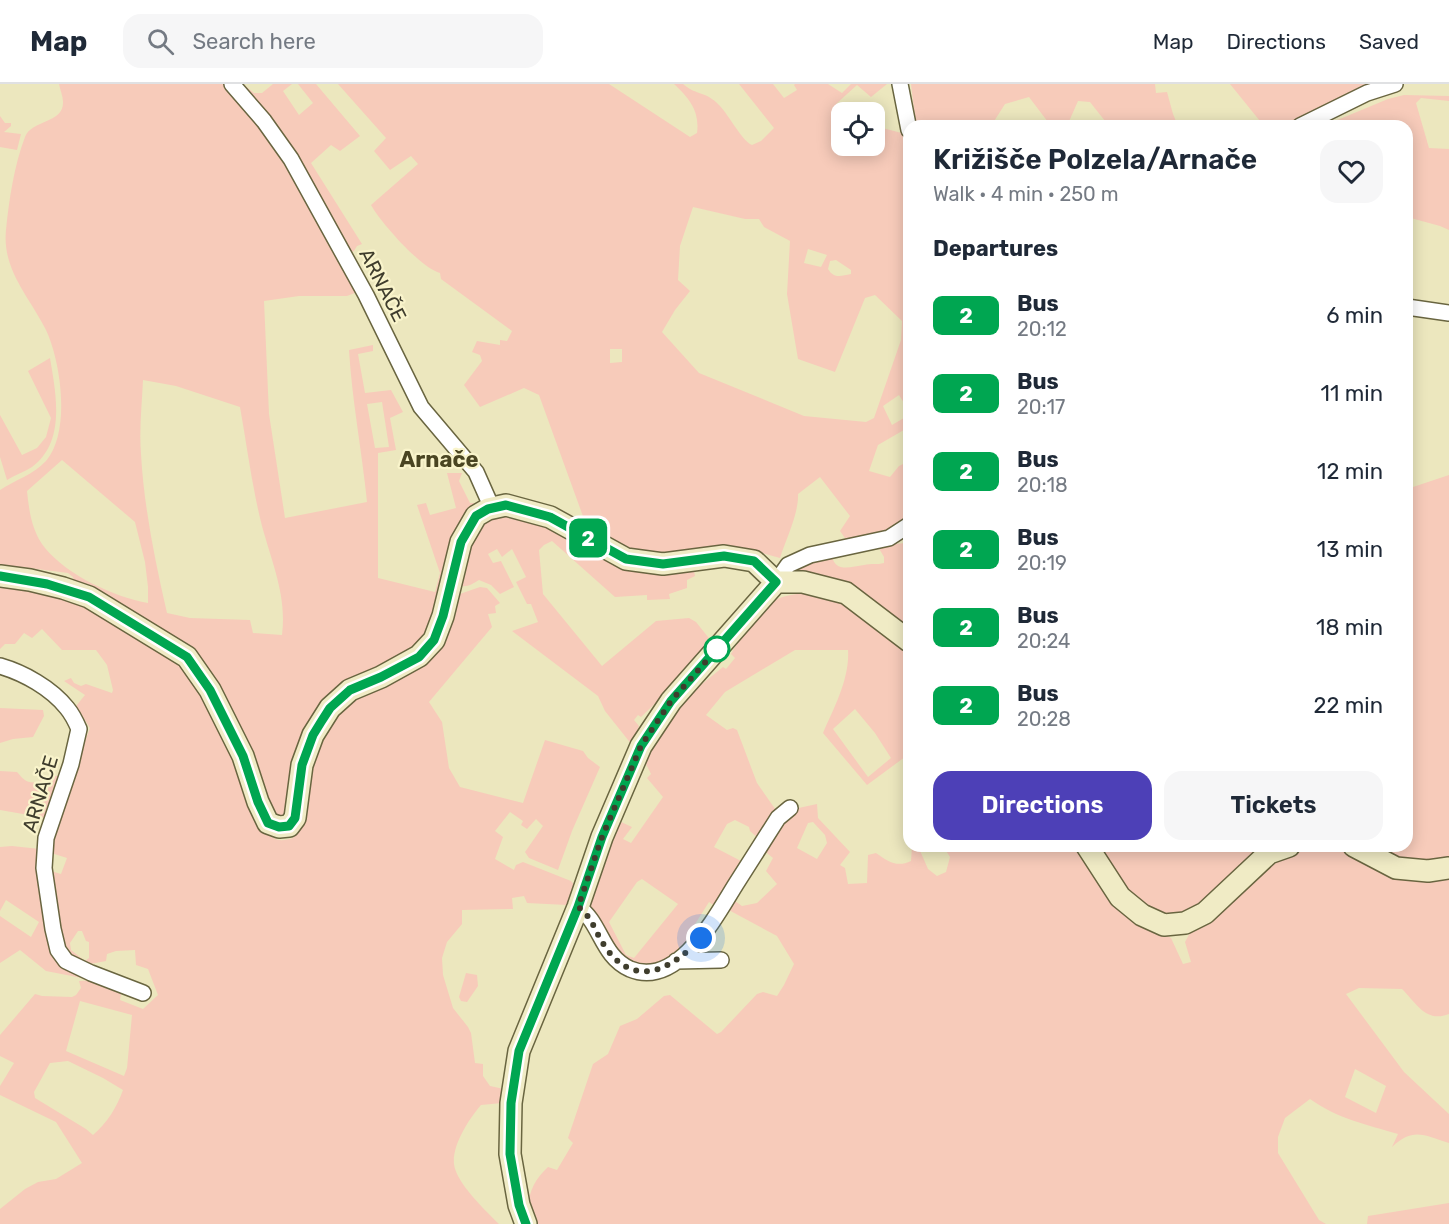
<!DOCTYPE html>
<html lang="en">
<head>
<meta charset="utf-8">
<style>
	body { margin:0; font-family:Rubik,sans-serif; background:#f6f6f7; color:#1f2937; height:100vh; display:flex; flex-direction:column; font-size:22px; white-space:nowrap }
	* { box-sizing:border-box; margin:0 }
	p { font-size:20px; color:#747a83 }
	.icon { flex:none; width:33px; height:33px; fill:none; stroke:currentColor; stroke-width:2; stroke-linecap:round; stroke-linejoin:round }
	.map { position:relative; flex:1; overflow:hidden }
	.details { position:absolute; left:903px; top:36px; width:510px; height:732px; display:flex; flex-direction:column; background:#fff; border-radius:18px; box-shadow:0 3px 15px #0003 }
	.details>* { flex:none }
	.badge { padding:0 12px; border-radius:9px; font-size:21px; line-height:39px }
	.tools { position:absolute; left:831px; top:18px; display:grid; gap:12px }
	.tools a { display:grid; place-items:center; width:54px; height:54px; border-radius:12px; background:#fff; box-shadow:0 3px 15px #0003; font-size:30px }
	.you { position:absolute; width:30px; height:30px; margin:-15px; border:4px solid #fff; border-radius:50%; background:#1a73e8; box-shadow:0 0 0 9px #1a73e833 }
	.map>.badge { position:absolute; translate:-50% -50%; box-shadow:0 0 0 3px #fff }
	h2 { padding:0 30px; font-size:22px; line-height:54px }
	.round { display:grid; place-items:center; flex:none; width:63px; height:63px; border-radius:18px; background:#f6f6f7 }
	.head { display:flex; align-items:center; justify-content:space-between; height:102px; padding:0 30px }
	h1 { font-size:28px; font-weight:600; line-height:45px }
	.primary-button { display:flex; gap:12px; margin-top:auto; padding:12px 30px }
	.primary-button a { flex:1; height:69px; border-radius:18px; background:#4d40b7; color:#fff; font-size:24px; font-weight:600; line-height:69px; text-align:center }
	.primary-button a+a { background:#f6f6f7; color:#1f2937 }
	ul { padding:0; list-style:none }
	li { display:flex; align-items:center; gap:18px; height:78px; padding:0 30px }
	li div { flex:1 }
	li b { display:block; font-size:22px }
	li em { font-style:normal }
	li .badge { min-width:66px; font-weight:700; text-align:center }
	header { display:flex; align-items:center; gap:36px; box-sizing:border-box; height:84px; padding:0 30px; background:#fff; border-bottom:2px solid #e0e1e3 }
	header strong { font-size:28px }
	nav { display:flex; gap:33px; margin-inline-start:auto; font-size:21px }
	.search { width:420px; height:54px; background:#f6f6f7; display:flex; align-items:center; gap:15px; box-sizing:border-box; padding:0 21px; border-radius:18px; color:#747a83; font-size:22px }
	.map>svg:first-child { display:block }
	.green { fill:#f7cbba; fill-rule:evenodd }
	.lines { fill:none; stroke-linecap:round; stroke-linejoin:round }
	.street-casing { stroke:#696540; stroke-width:18 }
	.secondary-casing { stroke:#696540; stroke-width:24 }
	.street { stroke:#fff; stroke-width:15 }
	.secondary { stroke:#f0ebc5; stroke-width:21 }
	.line-casing { stroke:#fff; stroke-width:14 }
	.line { stroke:#00a651; stroke-width:9 }
	.walk { stroke:#3f3d2d; stroke-width:6; stroke-dasharray:0 10.8 }
	.stop-dot { fill:#fff; stroke:#00a651; stroke-width:3 }
	.labels { text-anchor:middle; dominant-baseline:central; stroke-width:4.5; stroke-linejoin:round; paint-order:stroke }
	.street-label { font-size:20px; fill:#3f3d2d; stroke:#f9f4cb }
	.quarter-label { font-size:22px; font-weight:bold; fill:#4a4522; stroke:#f9f4cb }
</style>
</head>
<body>
<header>
<strong>Map</strong>
<div class="search"><svg class="icon" aria-label="search" viewBox="0 0 24 24"><circle cx="10" cy="10" r="6"/><path d="M15 15l6 6"/></svg>Search here</div>
<nav><a>Map</a><a>Directions</a><a>Saved</a></nav>
</header>
<div class="map">
<svg width="1449" height="1140" viewBox="0 0 1449 1140">
	<rect width="100%" height="100%" fill="#ece7be"/>
	<!-- green -->
	<path class="green" d="M59,0H227L264,42L360,207L347,212H299L264,217L269,330L285,434L367,418C362,367 352,317 349,266L373,261V267L358,270L365,309L391,306L403,328L390,334L396,366L378,369V494L435,508L440,489L417,421L426,419L430,431L456,424L447,389H462L459,397L470,419H474L475,423L442,518L418,565L335,610L285,734L275,735L214,602L74,501L73,493L68,489L22,483L19,490L0,486V406C15,396 33,391 46,377C71,348 61,278 46,246C29,212 2,186 6,146C9,116 14,82 25,53C31,36 64,39 63,18C63,12 60,6 59,0ZM143,296L176,302L240,323C247,362 252,403 262,442C272,479 287,512 282,551L253,549L250,536L190,534L167,529C155,477 144,423 141,370C139,345 142,320 143,296ZM382,318L389,363L375,364L367,320ZM62,376L135,438L145,478L148,503V519C114,513 67,491 45,464C32,448 29,427 27,407Z
		M236,0H243L254,9H262L273,0H292L283,7L299,31L313,19L298,0H316L360,52L340,67L331,61L311,79L362,160L357,162L354,167L347,170Z
		M338,0H609L690,53L697,49C700,27 689,14 674,0H683C697,12 706,7 719,21C729,31 742,57 752,61L761,57L774,44L739,0H773L784,14L797,6L794,1L795,0H828L842,9L851,0H887L871,13L857,1L836,20L844,27L840,33L842,62H874L875,42L909,51V327L899,311L883,322L892,341L909,331V343L878,361L869,387L890,393L899,382L909,377V434L889,446L847,457L840,447L850,432L820,393L798,410C799,429 786,455 780,474L747,465H733L637,471L580,446L584,435L539,311L524,304L480,323L464,301L482,277L480,271L472,268L477,257L500,261V256L507,257L512,247L441,195L440,189C421,184 381,139 371,121L418,80L411,72L390,86L374,67L386,54ZM693,123L745,135H759L764,143L790,157L787,210L798,275L835,288L865,214L875,211L902,237L901,256L874,334L866,338L804,332L699,289L662,248L675,226L690,207L678,196L680,162ZM808,165L827,171L821,183L804,179ZM836,176L851,186V190C841,192 834,195 828,185L830,177ZM610,265H622V278L610,279Z
		M911,0H1155L1156,9L1167,8L1173,30L1178,42H1109L1090,18L1078,17L1067,42H1051L1029,13L1005,20L991,42H916Z
		M1230,0H1382L1294,42H1264Z
		M1404,11L1449,12V17L1421,14L1416,19L1429,64L1449,65V146L1440,142L1407,133V42H1323L1388,15Z
		M0,32L5,39H11V42L4,48L21,50L17,66L0,63Z
		M50,274C56,310 66,358 32,383C24,388 15,391 7,396L0,373V331L22,371L37,364L46,353L51,334L28,287Z
		M1449,391V776H1406L1373,762H1407V405Z
		M513,427L570,452L693,482L695,492L687,496V504L669,510L670,515L647,516V511L615,513L552,457L544,461L539,466L543,510L602,582L656,537L689,534L696,538L712,558L673,602L641,633L638,631L634,636L639,642L632,661L605,627L598,612L512,547L538,538L531,520H527L516,498L526,493L512,465L502,473L497,465L488,470L493,479L501,477L514,503L500,510L491,501L479,496C471,501 466,504 457,501L463,469L486,432Z
		M909,459V545L831,496L797,487L796,483L832,471C834,489 851,483 864,481C871,479 877,481 884,479V473L877,461Z
		M0,497L66,510L175,574L205,605L265,747C275,757 280,758 293,754L298,744L304,694L339,620L394,592L454,512L480,503L487,504L500,519L495,522L496,529L488,530L492,543L429,618L442,638L449,684L460,703L523,719L545,656L583,667L588,674L600,683L572,747L558,786L529,774L525,768L543,742L536,735L527,745L521,741L523,737L510,728L495,747L503,753L495,775L514,786L516,781L523,778L571,797L575,802L567,821L527,819L524,812L512,814L513,825L462,826V840L447,858L442,874L443,891L453,924L468,943L471,949L475,979L483,980V992L490,1002L504,1005L502,1019L481,1021C469,1035 452,1061 454,1080C456,1099 486,1127 499,1140H0V1125L25,1105L38,1098L56,1095L82,1079L56,1038L0,1011V1002L14,979L0,972V951L35,910L42,912L72,913L76,911L81,904L79,897L98,896L117,903L115,907L121,910L120,916L143,925L158,911L148,885L136,881L135,866L116,867L107,870L106,877L85,881L65,870L47,786L61,790L67,774L48,768L69,699L90,644L76,622L85,611L64,597L71,594L74,599L81,602L86,600L112,609L113,606L107,581L96,566H62L42,545L32,554L24,549L15,560H5L0,565ZM78,847H82L86,857L89,858V874L85,877L71,866L70,859ZM80,917L132,931L127,984L124,992L66,967ZM68,977L103,994L123,1006C117,1023 107,1039 93,1051L86,1045L35,1014L34,1008L50,979Z
		M805,509L851,520L909,565V670L867,701L823,649C834,624 850,594 848,566H795L725,608L706,631L727,646L733,644L737,646L757,699L778,729L760,756L750,747L749,743L735,736L727,740L714,763L741,777L742,779L718,824L709,818L692,845L683,869L649,885L619,874L584,823L619,737L632,743L623,755L631,759L663,713L647,694L651,690L645,678L658,653L686,613L723,583L726,585L735,574L731,570C739,555 758,526 773,517C782,512 795,510 805,509ZM855,625L875,649L891,674L868,693L833,645ZM642,795L678,820L634,874L626,871L609,838L637,798Z
		M0,624L43,626L44,632L33,653L13,655L0,659Z
		M0,687L17,688C24,696 27,700 39,698L45,692H66L52,735L0,726Z
		M817,720L818,734L850,768L840,781L845,784L848,800L867,799L868,771L876,769C887,777 897,784 911,777L912,762H918L928,785L937,792L946,788L950,773L943,762H1073L1113,818L1171,854L1183,880L1191,878L1185,858L1191,847C1227,817 1285,755 1335,764C1351,767 1364,781 1380,786C1397,791 1430,792 1449,794V930C1426,939 1417,920 1402,905L1359,904L1346,910L1404,988L1449,1030V1059C1424,1051 1413,1043 1392,1063L1398,1050C1365,1040 1338,1035 1310,1015L1285,1034L1278,1053V1069L1319,1136L1326,1140H532C525,1116 530,1100 548,1083L557,1086L573,1059L568,1054L593,980L608,970L620,942L637,935L664,912L670,911L717,950L721,948L757,910L763,908L777,912L784,901L794,880L777,852L725,824L732,815L742,822L757,819L777,800L766,787L773,774L763,766L794,725ZM813,738L825,751L827,759L817,775L797,764L808,739ZM1355,985L1386,1002L1376,1029L1345,1013Z
		M12,762L40,765L51,843L84,890L82,894L46,887L20,866L0,879V832L31,853L39,838L6,816L0,827V763Z
		M1096,762H1268L1202,819L1190,827L1177,830L1156,828L1136,818Z
		M466,889L477,891L478,902L467,918L461,917L459,913Z
		M1449,1119V1140H1367L1368,1132Z"/>
	<g class="lines">
		<defs>
			<path id="street" d="M232,0L264,37L291,75L366,211L421,323L476,388L492,424
				M900,0L909,46
				M1300,42L1367,9L1395,0
				M1407,223L1449,229
				M776,498L788,481L810,471L889,454L909,441
				M0,582C24,589 51,604 67,624C72,630 76,638 79,645L71,680L46,754L44,784L53,845L58,866L66,877L91,889L143,909
				M578,823C601,838 601,872 630,885C678,905 716,832 736,800C750,778 764,756 778,734L790,724
				M676,877L721,876"/>
			<path id="secondary" d="M0,492L30,496L63,504L89,513L187,573L210,606L243,672L258,718L268,739L279,743L289,742L295,734L302,681L313,651L330,624L350,606L381,593L419,572L434,556L443,532L461,458L476,432L488,425L506,421L550,433L626,475L663,480L724,472L754,477L776,498H803L846,509L909,557
				M1087,762L1120,813L1142,831L1164,841L1185,839L1205,829L1269,769L1289,762
				M1354,762L1396,784L1428,787L1449,784
				M526,1140L519,1121L510,1070L511,1019L519,967L578,823L602,753L641,662L671,617L776,498"/>
		</defs>
		<!-- street casing -->
		<use href="#street" class="street-casing"/>
		<!-- secondary casing -->
		<use href="#secondary" class="secondary-casing"/>
		<!-- street -->
		<use href="#street" class="street"/>
		<!-- secondary -->
		<use href="#secondary" class="secondary"/>
	</g>
	<g class="lines">
		<defs>
			<path id="line" d="M0,492L47,500L89,513L187,573L210,606L243,672L258,718L268,739L279,743L289,742L295,734L302,681L313,651L321,638L330,624L350,606L381,593L419,573L434,556L443,532L461,458L476,432L488,425L506,421L550,433L626,475L663,480L724,472L754,477L776,498L671,617L641,662L602,753L578,823L519,967L511,1019L510,1070L519,1121L526,1140"/>
		</defs>
		<!-- line casing -->
		<use href="#line" class="line-casing"/>
		<!-- line -->
		<use href="#line" class="line"/>
		<!-- walk -->
		<path class="walk" d="M701,854C672,885 634,907 604,861C595,848 592,832 578,823L602,753L641,662L671,617L717,565"/>
	</g>
	<!-- markers -->
	<circle class="stop-dot" cx="717" cy="565" r="12"/>
	<g class="labels">
		<!-- street labels -->
		<g class="street-label">
			<text transform="translate(383 201) rotate(63)">ARNAČE</text>
			<text transform="translate(40 710) rotate(-73)">ARNAČE</text>
		</g>
		<!-- quarter labels -->
		<g class="quarter-label">
			<text x="439" y="375">Arnače</text>
		</g>
	</g>
</svg>
<div class="tools">
<a><svg class="icon" aria-label="locate" viewBox="0 0 24 24"><circle cx="12" cy="12" r="6"/><path d="M12 2v4M12 18v4M2 12h4M18 12h4"/></svg></a>
</div>
<div class="you" style="left:701px;top:854px"></div>
<b class="badge" style="left:588px;top:454px;background:#00a651;color:#fff">2</b>
<section class="details">
<div class="head"><div><h1>Križišče Polzela/Arnače</h1><p>Walk · 4 min · 250 m</p></div><a class="round"><svg class="icon" aria-label="heart" viewBox="0 0 24 24"><path d="M12 20l-8-8c-3-5 5-10 8-4 3-6 11-1 8 4z"/></svg></a></div>
<h2>Departures</h2>
<ul>
<li><span class="badge" style="background:#00a651;color:#fff">2</span><div><b>Bus</b><p>20:12</p></div><em>6 min</em></li>
<li><span class="badge" style="background:#00a651;color:#fff">2</span><div><b>Bus</b><p>20:17</p></div><em>11 min</em></li>
<li><span class="badge" style="background:#00a651;color:#fff">2</span><div><b>Bus</b><p>20:18</p></div><em>12 min</em></li>
<li><span class="badge" style="background:#00a651;color:#fff">2</span><div><b>Bus</b><p>20:19</p></div><em>13 min</em></li>
<li><span class="badge" style="background:#00a651;color:#fff">2</span><div><b>Bus</b><p>20:24</p></div><em>18 min</em></li>
<li><span class="badge" style="background:#00a651;color:#fff">2</span><div><b>Bus</b><p>20:28</p></div><em>22 min</em></li>
</ul>
<div class="primary-button"><a>Directions</a><a>Tickets</a></div>
</section>
</div>
</body>
</html>
